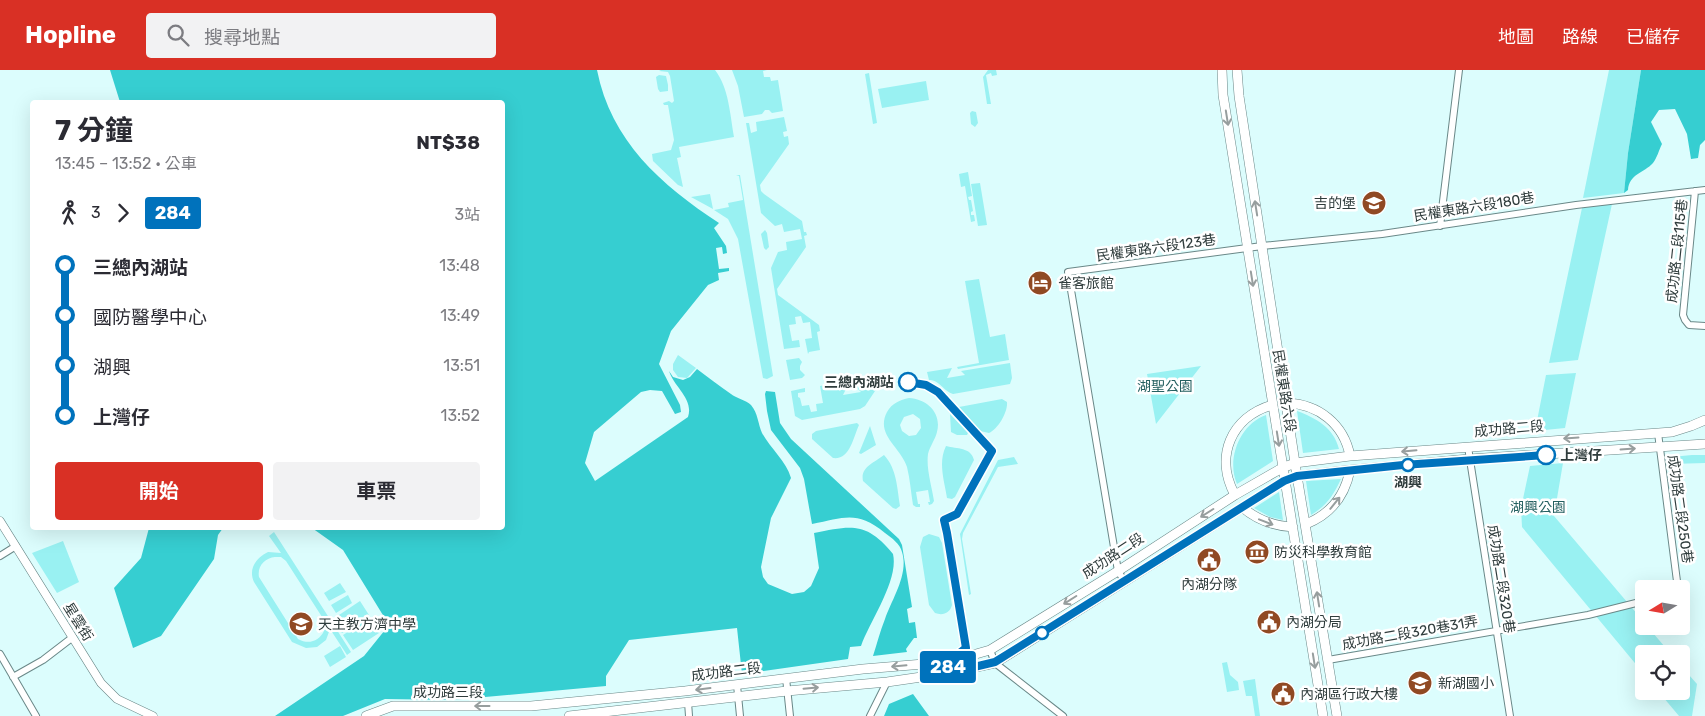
<!DOCTYPE html>
<html lang="zh-TW">
<head>
<meta charset="utf-8">
<style>
	body { margin:0; font-family:Rubik,"Noto Sans TC",sans-serif; background:#f2f2f3; color:#2b2b33; height:100vh; display:flex; flex-direction:column; font-size:19px; white-space:nowrap }
	* { box-sizing:border-box; margin:0 }
	p { font-size:16px; color:#7c7c81 }
	.icon { flex:none; width:28px; height:28px; fill:none; stroke:currentColor; stroke-width:2; stroke-linecap:round; stroke-linejoin:round }
	.map { position:relative; flex:1; overflow:hidden }
	.details { position:absolute; left:30px; top:30px; width:475px; height:430px; display:flex; flex-direction:column; background:#fff; border-radius:5px; box-shadow:0 5px 20px #0002 }
	.details>* { flex:none }
	.badge { padding:0 10px; border-radius:4px; font-size:18px; line-height:32px }
	.needle { width:32px; rotate:259deg }
	.buttons { position:absolute; left:1635px; top:510px; display:grid; gap:10px }
	.buttons a { display:grid; place-items:center; width:55px; height:55px; border-radius:5px; background:#fff; box-shadow:0 5px 20px #0002; font-size:25px }
	.map>.badge { position:absolute; translate:-50% -50%; box-shadow:0 0 0 2px #fff }
	.legs { display:flex; align-items:center; gap:8px; height:55px; padding:0 25px; font-size:16px }
	.legs p { margin-inline-start:auto }
	.summary { display:flex; align-items:center; justify-content:space-between; height:85px; padding:0 25px }
	h1 { font-size:28px; font-weight:700; line-height:38px }
	.action { display:flex; gap:10px; margin-top:auto; padding:10px 25px }
	.action a { flex:1; height:58px; border-radius:5px; background:#d93025; color:#fff; font-size:20px; font-weight:700; line-height:58px; text-align:center }
	.action a+a { background:#f2f2f3; color:#2b2b33 }
	ul { padding:0 25px; list-style:none }
	li { display:flex; align-items:center; gap:18px; height:50px; font-size:19px }
	li i { display:grid; place-items:center; width:8px; height:100%; margin:0 6px; background:currentColor }
	li i::after { content:''; width:12px; height:12px; margin:-6px; border:4px solid; border-radius:50%; background:#fff }
	li p { margin-inline-start:auto }
	li:first-child i { background:linear-gradient(#0000 50%,currentColor 0) }
	li:last-child i { background:linear-gradient(currentColor 50%,#0000 0) }
	header { display:flex; align-items:center; gap:30px; box-sizing:border-box; height:70px; padding:0 25px; background:#d93025; color:#fff }
	header strong { font-size:24px }
	nav { display:flex; gap:28px; margin-inline-start:auto; font-size:18px }
	.search { width:350px; height:45px; background:#f2f2f3; display:flex; align-items:center; gap:12px; box-sizing:border-box; padding:0 18px; border-radius:5px; color:#7c7c81; font-size:19px }
	.map>svg:first-child { display:block }
	.green { fill:#99f1f2; fill-rule:evenodd }
	.forest { fill:#36ced1 }
	.lines { fill:none; stroke-linecap:round; stroke-linejoin:round }
	.minor-casing { stroke:#6a8888; stroke-width:8 }
	.tertiary-casing { stroke:#6a8888; stroke-width:9 }
	.secondary-casing { stroke:#6a8888; stroke-width:10 }
	.minor { stroke:#fff; stroke-width:6 }
	.tertiary { stroke:#fff; stroke-width:8 }
	.secondary { stroke:#fff; stroke-width:9 }
	.oneway { stroke:#979e9e }
	.line-1-casing { stroke:#fff; stroke-width:11 }
	.line-1 { stroke:#0072bc; stroke-width:8 }
	.stop-1-dot { fill:#fff; stroke:#0072bc; stroke-width:2.5 }
	.labels { text-anchor:middle; dominant-baseline:central; stroke-width:5; stroke-linejoin:round; paint-order:stroke }
	.poi-label { font-size:14px; fill:#2f3c3c; stroke:#fff; text-anchor:start }
	.street-label { font-size:14px; fill:#2f3c3c; stroke:#fff }
	.stop-label { font-size:14px; font-weight:bold; fill:#2f3c3c; stroke:#fff; text-anchor:end }
	.park-label { font-size:14px; fill:#256061; stroke:#fff }
</style>
</head>
<body>
<header>
<strong>Hopline</strong>
<div class="search"><svg class="icon" aria-label="search" viewBox="0 0 24 24"><circle cx="10" cy="10" r="6"/><path d="M15 15l6 6"/></svg>搜尋地點</div>
<nav><a>地圖</a><a>路線</a><a>已儲存</a></nav>
</header>
<div class="map">
<svg width="1705" height="646" viewBox="0 0 1705 646">
	<rect width="100%" height="100%" fill="#dcfdfd"/>
	<!-- green -->
	<path class="green" d="M661,0H715C729,18 730,45 734,67L679,77L681,87L677,88L683,117L678,115L653,91L652,84L671,80L674,70L668,35H664L663,33L669,31L672,33L674,31L670,6L668,2L659,1Z
		M732,0H767L763,1L764,7H770L771,11L778,10L783,41L772,43L769,40H765L762,44L744,47L738,16Z
		M988,0H996L997,5L992,6L991,3L986,5L991,34H987L983,7Z
		M1609,0H1641L1628,83L1624,123L1583,128Z
		M869,3L877,53L873,54L865,4Z
		M659,5L666,6L668,15V21L660,22L658,19L656,7Z
		M926,11L929,30L882,38L878,19Z
		M972,41L976,42L978,53L975,57L971,54L970,43Z
		M784,47L787,61L783,62L784,67L788,66L789,74L760,115L761,121L764,124L802,151L804,162H806L807,165L804,166L806,177L777,219L778,225L819,255L820,261L817,262L820,280L809,282L808,284L805,269L812,268L810,252L803,253L801,246L795,247L796,254L789,255L792,271L799,270L800,277L784,279L771,198L778,182L787,180L786,172L802,169L800,159L784,162L782,154L775,156L761,143L746,53H749L751,63L757,61L756,52Z
		M968,102L972,126L968,127L969,130H971L973,141L971,142V145H974L975,151L971,152L965,116L961,117L959,104Z
		M736,105H740L773,306L767,309L763,308L738,169L728,149L714,140L729,137L728,133L743,130L739,106Z
		M980,113L987,155L978,156L971,114Z
		M710,124L713,139L691,127Z
		M1612,134L1578,290L1549,293L1582,138Z
		M765,160L767,163L769,177L766,180L764,178L761,164Z
		M979,209L990,267L1005,264L1009,290L958,299L957,297L979,293L965,211Z
		M678,285L696,298L687,308L678,307L673,300V294Z
		M799,288L802,292L800,296V300L805,305L802,308L790,310L786,290Z
		M1010,293L1012,308L1010,314L953,324C943,321 940,310 929,310L927,302L952,298L947,308L965,305L961,301Z
		M1201,296L1156,354L1147,304Z
		M1576,303L1565,358L1535,361L1546,305Z
		M878,310L879,315L865,336L860,339L802,350L795,346L791,321L805,318V322L798,323V327L800,328L802,336L809,335L811,342L817,341L816,334L823,333L820,316L825,315L826,319L848,315L843,325L861,322L853,314Z
		M909,328C927,329 942,343 937,362C935,370 930,376 928,384C926,399 932,417 934,431L932,434L929,435L928,432H930L928,420L916,422L918,434H920V437H916L913,435C911,423 910,409 907,397C901,377 875,365 887,342C892,333 900,330 909,328ZM913,344L920,349L921,358L916,365L909,366L902,361L900,355L904,347Z
		M1002,329L1007,332C1008,342 998,359 989,363L980,361L959,337Z
		M1297,341C1316,348 1334,358 1339,379L1303,383Z
		M950,344L968,363L967,365H957L951,362Z
		M1266,345L1273,391L1237,414C1226,389 1240,354 1266,345Z
		M857,353L859,355C853,368 850,390 833,388L812,369V364L816,361Z
		M870,356L876,375L861,384L859,383Z
		M946,376C957,379 971,377 974,390L955,427L952,429L947,428C944,410 938,392 946,376Z
		M884,385C897,399 897,418 900,436L896,439L893,438L863,411C860,397 874,393 884,385Z
		M1692,385H1705V393L1671,394L1669,389L1671,387Z
		M1014,387L1018,394L998,397L963,463L962,469L971,524L969,525L960,464L998,390Z
		M1563,393L1554,446L1644,552V556H1647L1671,584H1644V604L1522,457L1521,438L1530,396Z
		M1341,409C1333,426 1327,435 1311,445L1306,411Z
		M1279,422L1283,450L1270,447L1254,438Z
		M274,462L351,582L347,585L330,559L326,570L317,577L306,578L292,572L254,512C248,499 256,488 268,482L281,483L269,466ZM275,487H281L286,491L324,550V561C319,571 309,575 298,569L259,507C257,496 265,488 275,487Z
		M929,464L939,467L942,473L952,535C950,543 943,546 935,543L929,535L920,477L923,467Z
		M63,471L79,512L57,523L32,483Z
		M340,513L346,522L329,531L324,523Z
		M348,525L352,533L336,543L331,535Z
		M360,531L369,545L342,563L333,549Z
		M370,548L379,563L353,580L343,565Z
		M340,576L346,587L330,597L324,586Z
		M1227,592L1230,605L1238,612L1239,620L1227,622L1222,593Z
		M1681,596L1697,614L1692,646H1679L1658,621H1681Z
		M1255,609L1260,646H1255L1252,626H1246L1243,611Z"/>
	<!-- forest -->
	<path class="forest" d="M110,0H597C611,71 661,115 719,153L714,158L726,176L727,183L723,184L722,177L716,178L719,199L729,198V201L718,203L719,210L708,215L671,261L659,294L680,335L681,342L675,344L662,321L650,320L641,322L594,362L585,393L595,411L688,347C694,329 674,317 669,301L673,307L683,310L690,307L697,299C708,307 719,316 731,324C736,328 746,330 751,335C758,343 758,354 762,363C771,379 786,391 791,408L771,448L761,497L763,507L768,514L792,524L804,522L811,516L819,498L814,463C851,456 866,451 893,484C899,510 870,551 861,576L850,577L848,589L742,604L737,558L629,570L606,606V616L452,630L385,629L343,646H275L364,586L389,555L343,480L312,458H502V32H120Z
		M1641,0H1705V70L1700,75L1698,88L1691,89L1687,64L1675,39L1659,40L1651,52L1662,74C1659,80 1657,88 1653,93C1644,103 1629,104 1628,120L1624,123L1628,83Z
		M766,321L775,322L780,353L791,369L899,469L902,475L912,537L907,539L909,553L915,552L917,568H914L906,579L907,582L873,586C877,574 880,561 885,549C892,529 909,504 902,482C900,474 892,468 885,463C856,440 845,448 812,454L804,409L800,398L771,360L767,341L765,324Z
		M149,458H223L218,465L214,489L161,566L133,578L114,518L141,488Z
		M913,624L929,646H884L889,634Z"/>
	<g class="lines">
		<defs>
			<path id="minor" d="M1695,121L1683,245L1685,250L1689,255L1705,256
				M1440,156L1459,0
				M1658,363L1678,519
				M1468,377L1510,646
				M0,486L16,476
				M1125,512L1118,501L1068,202L1262,176L1382,164L1576,135L1705,120
				M990,580L995,593L1063,646
				M0,584L36,646
				M1328,590L1588,545L1644,531
				M13,607L43,590L73,567
				M786,608L790,646
				M737,615L740,646
				M688,632L689,646
				M870,646L887,612"/>
			<path id="tertiary" d="M0,451L101,613L117,629L153,646"/>
			<path id="secondary" d="M1222,0L1223,25L1323,646
				M1237,0L1239,26L1297,406L1337,646
				M1287,333C1318,334 1344,354 1350,386
				M1235,425C1214,387 1231,347 1272,335
				M1242,437C1257,450 1273,456 1293,457
				M1306,454C1331,444 1345,426 1350,400
				M366,646L393,636H531L685,621L863,599L948,592L990,580L1118,501L1235,425L1282,398L1295,393L1350,386L1672,362L1691,356L1705,350
				M569,646L787,621L887,612L949,603L995,593L1284,411L1297,406L1350,400L1469,389L1705,374"/>
		</defs>
		<!-- minor casing -->
		<use href="#minor" class="minor-casing"/>
		<!-- tertiary casing -->
		<use href="#tertiary" class="tertiary-casing"/>
		<!-- secondary casing -->
		<use href="#secondary" class="secondary-casing"/>
		<!-- minor -->
		<use href="#minor" class="minor"/>
		<!-- tertiary -->
		<use href="#tertiary" class="tertiary"/>
		<!-- secondary -->
		<use href="#secondary" class="secondary"/>
	</g>
	<!-- one-way arrows -->
	<defs><path id="oneway-shaft" d="M-6 0H5M1.5-3L5.5 0L1.5 3" fill="none" stroke-width="1.6" stroke-linecap="round" stroke-linejoin="round" transform="scale(1.25)"/></defs>
	<g class="oneway">
		<use href="#oneway-shaft" transform="translate(1227 48) rotate(81)"/>
		<use href="#oneway-shaft" transform="translate(1256 138) rotate(-99)"/>
		<use href="#oneway-shaft" transform="translate(1252 209) rotate(81)"/>
		<use href="#oneway-shaft" transform="translate(1571 368) rotate(176)"/>
		<use href="#oneway-shaft" transform="translate(1278 369) rotate(81)"/>
		<use href="#oneway-shaft" transform="translate(1628 379) rotate(-4)"/>
		<use href="#oneway-shaft" transform="translate(1409 381) rotate(175)"/>
		<use href="#oneway-shaft" transform="translate(1335 433) rotate(-51)"/>
		<use href="#oneway-shaft" transform="translate(1207 443) rotate(148)"/>
		<use href="#oneway-shaft" transform="translate(1266 452) rotate(21)"/>
		<use href="#oneway-shaft" transform="translate(1318 529) rotate(-99)"/>
		<use href="#oneway-shaft" transform="translate(1070 530) rotate(148)"/>
		<use href="#oneway-shaft" transform="translate(1314 591) rotate(81)"/>
		<use href="#oneway-shaft" transform="translate(899 596) rotate(175)"/>
		<use href="#oneway-shaft" transform="translate(811 618) rotate(-5)"/>
		<use href="#oneway-shaft" transform="translate(703 619) rotate(173)"/>
		<use href="#oneway-shaft" transform="translate(482 636) rotate(-180)"/>
	</g>
	<g class="lines">
		<defs>
			<path id="line-1" d="M908,312L926,315L938,322L992,381L957,444L944,450L947,463L966,578L948,592L949,603L995,592L1284,411L1297,406L1403,395L1546,385"/>
		</defs>
		<!-- line-1 casing -->
		<use href="#line-1" class="line-1-casing"/>
		<!-- line-1 -->
		<use href="#line-1" class="line-1"/>
	</g>
	<!-- icons -->
	<defs>
		<symbol id="school-disc" viewBox="-11 -11 22 22"><circle r="9.5" fill="#904923" stroke="#fff"/><path d="M0-5L7-2L0 1L-7-2ZM-4 1L0 2.5L4 1V4Q0 6-4 4Z" fill="#fff"/></symbol>
		<symbol id="hotel-disc" viewBox="-11 -11 22 22"><circle r="9.5" fill="#904923" stroke="#fff"/><path d="M-6-4.5h1.5V1H6V5H4.5V3h-9V5H-6ZM-4 0a1.8 1.8 0 1 1 3.6 0ZM.5 0V-2.5h3Q6-2.5 6 0Z" fill="#fff"/></symbol>
		<symbol id="museum-disc" viewBox="-11 -11 22 22"><circle r="9.5" fill="#904923" stroke="#fff"/><path d="M0-6L6-3V-2H-6V-3ZM-5-1h2V3h-2ZM-1-1h2V3h-2ZM3-1h2V3H3ZM-6 4H6V6H-6Z" fill="#fff"/></symbol>
		<symbol id="civic-disc" viewBox="-11 -11 22 22"><circle r="9.5" fill="#904923" stroke="#fff"/><path d="M-.6-6.5H3V-4.5H.6V-3L4-1V1h2V6H-6V1h2V-1L-.6-3ZM-1.2 2.5V6h2.4V2.5Z" fill="#fff"/></symbol>
	</defs>
	<g fill-rule="evenodd">
		<use href="#school-disc" x="1360" y="119" width="28" height="28"/>
		<use href="#hotel-disc" x="1026" y="199" width="28" height="28"/>
		<use href="#museum-disc" x="1243" y="468" width="28" height="28"/>
		<use href="#civic-disc" x="1195" y="476" width="28" height="28"/>
		<use href="#civic-disc" x="1255" y="538" width="28" height="28"/>
		<use href="#school-disc" x="287" y="540" width="28" height="28"/>
		<use href="#school-disc" x="1406" y="599" width="28" height="28"/>
		<use href="#civic-disc" x="1269" y="610" width="28" height="28"/>
	</g>
	<!-- markers -->
	<g class="stop-1-dot">
		<circle cx="908" cy="312" r="9"/>
		<circle cx="1546" cy="385" r="9"/>
		<circle cx="1408" cy="395" r="6"/>
		<circle cx="1042" cy="563" r="6"/>
	</g>
	<g class="labels">
		<!-- poi labels -->
		<g class="poi-label">
			<text x="1356" y="133" text-anchor="end">吉的堡</text>
			<text x="1058" y="213">雀客旅館</text>
			<text x="1274" y="482">防災科學教育館</text>
			<text x="1209" y="514" text-anchor="middle">內湖分隊</text>
			<text x="1286" y="552">內湖分局</text>
			<text x="318" y="554">天主教方濟中學</text>
			<text x="1438" y="613">新湖國小</text>
			<text x="1300" y="624">內湖區行政大樓</text>
		</g>
		<!-- street labels -->
		<g class="street-label">
			<text transform="translate(1474 137) rotate(-9)">民權東路六段180巷</text>
			<text transform="translate(1156 178) rotate(-8)">民權東路六段123巷</text>
			<text transform="translate(1677 181) rotate(-84)">成功路二段115巷</text>
			<text transform="translate(1284 321) rotate(81)">民權東路六段</text>
			<text transform="translate(1509 359) rotate(-5)">成功路二段</text>
			<text transform="translate(1680 439) rotate(82)">成功路二段250巷</text>
			<text transform="translate(1113 486) rotate(-33)">成功路二段</text>
			<text transform="translate(1501 509) rotate(81)">成功路二段320巷</text>
			<text transform="translate(78 552) rotate(58)">星雲街</text>
			<text transform="translate(1410 563) rotate(-10)">成功路二段320巷31弄</text>
			<text transform="translate(726 602) rotate(-7)">成功路二段</text>
			<text x="448" y="622">成功路三段</text>
		</g>
		<!-- stop labels -->
		<g class="stop-label">
			<text x="894" y="312">三總內湖站</text>
			<text x="1560" y="385" text-anchor="start">上灣仔</text>
			<text x="1408" y="412" text-anchor="middle">湖興</text>
		</g>
		<!-- park labels -->
		<g class="park-label">
			<text x="1165" y="316">湖聖公園</text>
			<text x="1538" y="437">湖興公園</text>
		</g>
	</g>
</svg>
<div class="buttons">
<a><svg class="needle" viewBox="-14 -14 28 28"><path d="M0-13l5 13h-10z" fill="#e53935"/><path d="M0 13l5-13h-10z" fill="#7c7c81"/></svg></a>
<a><svg class="icon" aria-label="locate" viewBox="0 0 24 24"><circle cx="12" cy="12" r="6"/><path d="M12 2v4M12 18v4M2 12h4M18 12h4"/></svg></a>
</div>
<b class="badge" style="left:948px;top:597px;background:#0072bc;color:#fff">284</b>
<section class="details">
<div class="summary"><div><h1>7 分鐘</h1><p>13:45 – 13:52 · 公車</p></div><b>NT$38</b></div>
<div class="legs"><svg class="icon" aria-label="walk" viewBox="0 0 24 24"><circle cx="13" cy="4" r="2"/><path d="M13 8l-2 6 4 7M11 14l-3 7M7 12l3-4h3l4 4"/></svg>3<svg class="icon" aria-label="forward" viewBox="0 0 24 24"><path d="M9 5l7 7-7 7"/></svg><b class="badge" style="background:#0072bc;color:#fff">284</b><p>3站</p></div>
<ul>
<li><i style="color:#0072bc"></i><b>三總內湖站</b><p>13:48</p></li>
<li><i style="color:#0072bc"></i><span>國防醫學中心</span><p>13:49</p></li>
<li><i style="color:#0072bc"></i><span>湖興</span><p>13:51</p></li>
<li><i style="color:#0072bc"></i><b>上灣仔</b><p>13:52</p></li>
</ul>
<div class="action"><a>開始</a><a>車票</a></div>
</section>
</div>
</body>
</html>
